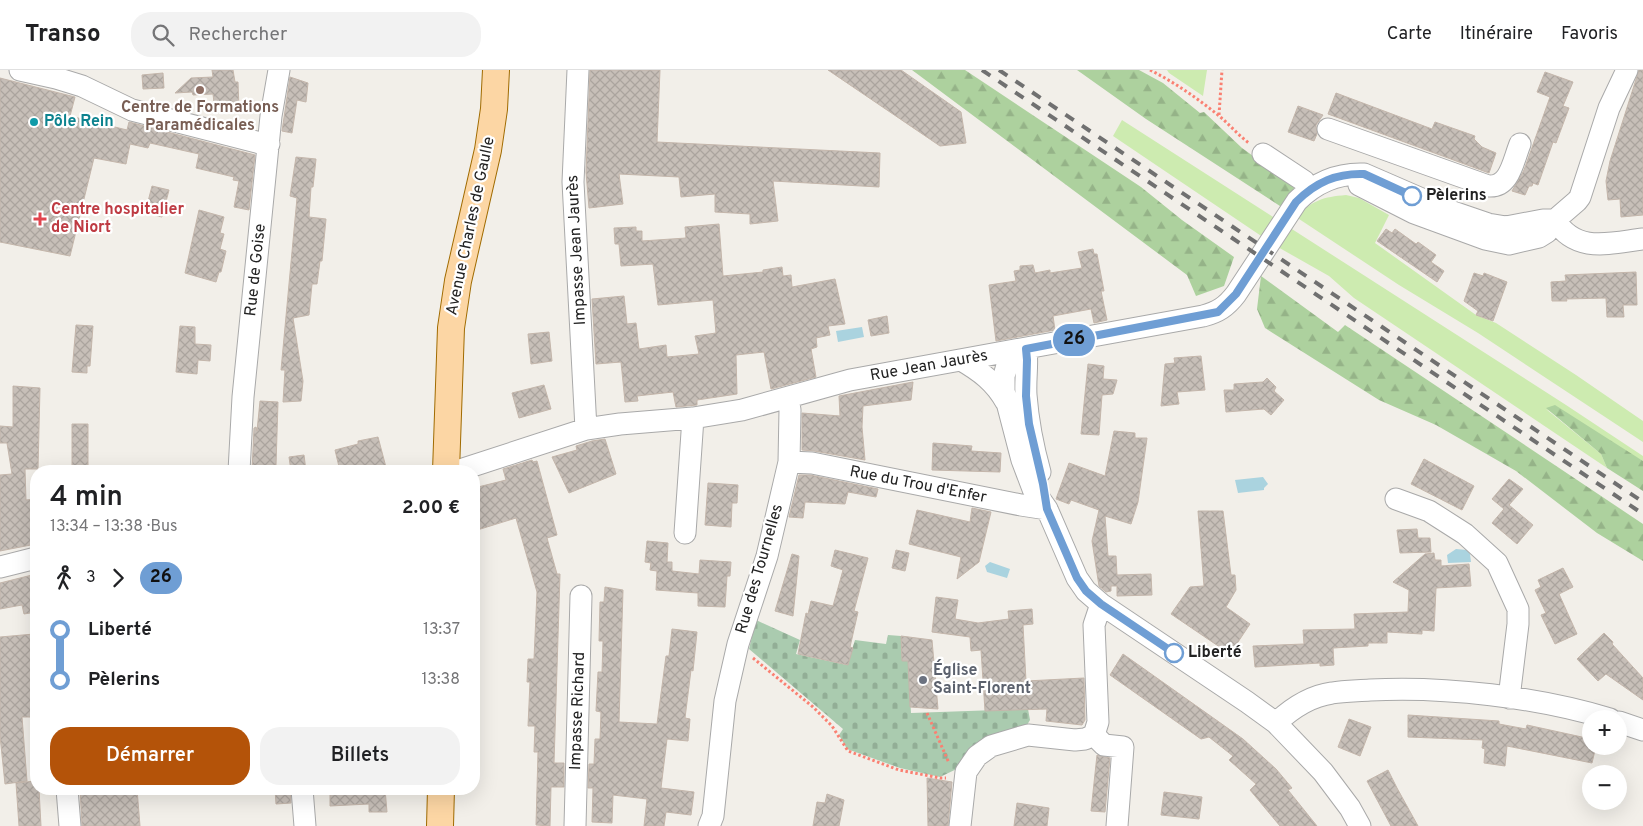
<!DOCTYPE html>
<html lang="fr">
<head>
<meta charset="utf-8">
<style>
	body { margin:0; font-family:Overpass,sans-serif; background:#f2f2f2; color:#202124; height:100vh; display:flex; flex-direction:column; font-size:19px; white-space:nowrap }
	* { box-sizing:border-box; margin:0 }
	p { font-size:16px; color:#757577 }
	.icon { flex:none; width:28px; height:28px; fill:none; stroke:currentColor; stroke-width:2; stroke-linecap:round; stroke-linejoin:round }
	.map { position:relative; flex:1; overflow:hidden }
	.details { position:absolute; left:30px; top:395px; width:450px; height:330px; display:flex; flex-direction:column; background:#fff; border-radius:20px; box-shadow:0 5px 20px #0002 }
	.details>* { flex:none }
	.badge { padding:0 10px; border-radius:16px; font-size:18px; line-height:32px }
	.buttons { position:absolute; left:1582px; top:640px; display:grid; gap:10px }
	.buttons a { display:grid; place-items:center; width:45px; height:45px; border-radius:50%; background:#fff; box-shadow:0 5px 20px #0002; font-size:25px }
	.map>.badge { position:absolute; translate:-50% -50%; box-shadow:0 0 0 2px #fff }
	.legs { display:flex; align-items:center; gap:8px; height:55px; padding:0 20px; font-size:16px }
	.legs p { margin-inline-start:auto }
	.summary { display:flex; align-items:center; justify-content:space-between; height:85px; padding:0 20px }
	h1 { font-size:28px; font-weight:600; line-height:38px }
	.cta { display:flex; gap:10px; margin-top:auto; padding:10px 20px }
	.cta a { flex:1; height:58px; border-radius:20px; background:#b45309; color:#fff; font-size:20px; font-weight:600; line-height:58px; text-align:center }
	.cta a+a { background:#f2f2f2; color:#202124 }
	ul { padding:0 20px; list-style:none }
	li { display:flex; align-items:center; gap:18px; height:50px; font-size:19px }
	li i { display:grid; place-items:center; width:8px; height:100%; margin:0 6px; background:currentColor }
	li i::after { content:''; width:12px; height:12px; margin:-6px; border:4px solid; border-radius:50%; background:#fff }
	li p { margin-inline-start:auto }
	li:first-child i { background:linear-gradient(#0000 50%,currentColor 0) }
	li:last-child i { background:linear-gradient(currentColor 50%,#0000 0) }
	header { display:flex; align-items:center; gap:30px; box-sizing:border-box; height:70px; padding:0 25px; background:#fff; border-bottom:1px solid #e0e0e0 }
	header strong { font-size:24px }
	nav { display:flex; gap:28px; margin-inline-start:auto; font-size:18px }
	.search { width:350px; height:45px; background:#f2f2f2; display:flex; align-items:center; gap:12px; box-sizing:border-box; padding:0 18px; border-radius:20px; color:#757577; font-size:19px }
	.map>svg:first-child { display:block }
	.grass { fill:#cdebb0 }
	.forest { fill:url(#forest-firs) }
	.cemetery { fill:url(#cemetery-stones) }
	.water { fill:#aad3df }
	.building { fill:url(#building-cross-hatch); stroke:#c4b6ab }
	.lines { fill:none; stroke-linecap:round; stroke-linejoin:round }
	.minor-casing { stroke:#a9a9a9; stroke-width:23 }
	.major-casing { stroke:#a06b00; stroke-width:28 }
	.path { stroke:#fa8072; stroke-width:3; stroke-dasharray:2.5 2.5; stroke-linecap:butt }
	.minor { stroke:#fff; stroke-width:21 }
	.major { stroke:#fcd6a4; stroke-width:26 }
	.rail { stroke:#707070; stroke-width:4; stroke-dasharray:10 10; stroke-linecap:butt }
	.line-1-casing { stroke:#fff; stroke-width:11 }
	.line-1 { stroke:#6f9ed4; stroke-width:8 }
	.education-dot { fill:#8d6e63; stroke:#fff; stroke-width:2 }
	.culture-dot { fill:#0f9aa8; stroke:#fff; stroke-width:2 }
	.stop-1-dot { fill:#fff; stroke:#6f9ed4; stroke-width:2.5 }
	.health-dot { fill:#e0444e; stroke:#fff; stroke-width:2 }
	.worship-dot { fill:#6b7280; stroke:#fff; stroke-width:2 }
	.labels { text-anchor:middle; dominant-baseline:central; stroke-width:4.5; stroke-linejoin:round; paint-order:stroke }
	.education-label { font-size:16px; font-weight:bold; fill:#785e54; stroke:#fff }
	.culture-label { font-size:16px; font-weight:bold; fill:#0d838f; stroke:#fff; text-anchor:start }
	.stop-label { font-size:16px; font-weight:bold; fill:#222; stroke:#fff; text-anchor:start }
	.health-label { font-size:16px; font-weight:bold; fill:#be3a42; stroke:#fff; text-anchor:start }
	.street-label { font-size:16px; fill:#222; stroke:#fff }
	.worship-label { font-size:16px; font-weight:bold; fill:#5b616d; stroke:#fff; text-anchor:start }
</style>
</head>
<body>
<header>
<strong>Transo</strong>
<div class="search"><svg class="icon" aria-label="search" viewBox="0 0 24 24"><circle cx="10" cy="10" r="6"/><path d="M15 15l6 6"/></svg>Rechercher</div>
<nav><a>Carte</a><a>Itinéraire</a><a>Favoris</a></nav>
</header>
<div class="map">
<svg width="1643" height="756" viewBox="0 0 1643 756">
	<defs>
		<pattern id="forest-firs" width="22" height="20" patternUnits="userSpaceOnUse" patternTransform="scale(1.25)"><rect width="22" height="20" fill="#add19e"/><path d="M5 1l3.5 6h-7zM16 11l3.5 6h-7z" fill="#95b388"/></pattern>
		<pattern id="cemetery-stones" width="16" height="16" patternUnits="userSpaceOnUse" patternTransform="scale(1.25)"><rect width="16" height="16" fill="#aacbaf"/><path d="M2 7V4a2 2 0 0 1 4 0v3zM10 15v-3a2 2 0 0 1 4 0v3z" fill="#92ae96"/></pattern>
		<pattern id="building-cross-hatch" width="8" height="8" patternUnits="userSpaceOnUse" patternTransform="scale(1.25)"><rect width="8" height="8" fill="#c7bfb8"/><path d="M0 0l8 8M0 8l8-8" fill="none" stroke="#aba49e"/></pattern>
	</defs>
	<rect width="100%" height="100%" fill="#f2efe9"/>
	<!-- grass -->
	<path class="grass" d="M1167,0H1207L1203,26L1169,3Z
		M1122,50L1566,335L1643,386V391L1546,339L1601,384L1607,398L1354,228L1329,206L1276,176L1113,66Z
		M1346,125L1359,128L1389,145L1375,173L1476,245L1496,253L1576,305L1643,351V372L1478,263L1399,215L1296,147C1313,130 1323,127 1346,125Z"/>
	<!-- forest -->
	<path class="forest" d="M912,0H965L1141,117L1182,150L1234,187L1224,216L1196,226L1187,205Z
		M1077,0H1139L1163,13L1200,43L1204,42L1242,78L1293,115L1294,119L1283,138L1146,49Z
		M1261,206L1338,262L1345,255L1643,454V491L1597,463L1516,401L1436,355L1379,330L1265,258L1257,239Z
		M1555,335L1643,391V421L1607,398L1601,384L1546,338Z"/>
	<!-- cemetery -->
	<path class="cemetery" d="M756,550L800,570L796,584L847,595L855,570L886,574L888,565L901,566L902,590L908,591L911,643L1028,639L1030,650L1024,660L965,695L940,707L900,698L847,679L839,665L843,659L749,579Z"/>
	<!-- water -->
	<path class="water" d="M862,257L864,267L838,272L836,261Z
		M1263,407L1268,414L1264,418V420L1238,423L1235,410Z
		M1456,479L1467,480L1470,484L1471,492L1448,493L1447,485Z
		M990,492L1010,499L1007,508L987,502L985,496Z"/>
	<!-- building -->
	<path class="building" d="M212,0H233L235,12H238L239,39L214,33L213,24L193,25L192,22L175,23L191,8L213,7Z
		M590,0H660L657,72L880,83L879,117L773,111L778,151L750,154V144L715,142V124L681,127L679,107L619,104L623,134L589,138L586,102Z
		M828,0H901L961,42L966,73L940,76Z
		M1639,0H1643V145L1621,147L1620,129L1608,130L1606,111L1610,91Z
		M1545,2L1573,12L1563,36L1569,38L1556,73L1553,72L1538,115L1533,113L1532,116H1529L1525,125L1512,121L1524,100L1550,27L1537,22Z
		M163,3L164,18L143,19L142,5Z
		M290,7L308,13L306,32L297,30L292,63L282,61Z
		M0,8L75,27L70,46L127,60L129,52L255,85L249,140L234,137L239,111L233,110L234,107L196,98L199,84L150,73L148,78L130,74L126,94L94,88L70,186L0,172Z
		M1336,23L1432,59L1435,52L1475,66L1474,69L1482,77L1496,83L1489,103L1328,44Z
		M1298,36L1323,45L1316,55L1317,64L1314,71L1288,62Z
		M296,87L316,89L313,117H311L309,147L326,149L322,191H320L317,214H312L309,245L293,248L303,311L301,331L283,332L285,300H281L297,128L290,126Z
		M152,116L169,120L162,147L145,143Z
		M199,140L224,147L220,163L224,164L220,179L226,181L221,202H219L216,212L185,203Z
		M719,154L723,206L763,202V200L782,197L783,206L791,205L792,217L835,209L845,254L828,256L830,265L816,268L817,277L811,279L816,307L771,319L764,282L736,285L737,324L697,330V335L676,337L673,322L637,326L638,331L625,332L621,292L596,294L592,229L624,226L627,254L636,253L639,279L666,275L667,287L699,284L695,266L716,263L713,230L658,235L653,194L621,196L619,174H615L614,158L636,157V161H642V171L686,168L685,157Z
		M1386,159L1392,163L1395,159L1416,174L1418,172L1436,185L1431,192L1444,201L1437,212L1377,171Z
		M1093,179L1094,184H1097L1104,221H1101L1107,250L1094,253L1091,239L1053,246L1055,260L996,271L989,215L1016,211L1014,201L1020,200V196L1033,195L1035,203L1050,200V203L1082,198L1078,182Z
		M1636,202L1637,235H1623L1624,247H1607L1606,228L1566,229L1567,231H1552L1551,212L1566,211L1565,205Z
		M1474,203L1483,206L1484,203L1507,212L1493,251L1476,245L1478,241L1464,231Z
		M887,246L889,263L871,266L868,250Z
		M76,255L93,256L90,296H87V303L72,302Z
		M180,256L195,257V274L211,275L210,291L198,290L197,304L176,302Z
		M549,262L552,291L531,294L528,264Z
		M1201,286L1205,320L1177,322L1179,334L1161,336L1165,294L1175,293L1174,288Z
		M1088,294L1104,296L1103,309L1117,310L1113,324L1102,325L1099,365L1081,364Z
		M1267,308L1276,317L1274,321L1284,330L1271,345L1264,339L1226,342L1224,320H1234V314L1263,312Z
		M913,312L911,330L863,336L862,357L865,390L814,381L802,380V343L840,346L839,326Z
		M544,315L551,339L519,348L512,323Z
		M13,316L40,318L38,399H25L26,430L36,429V474L0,481V405L12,404L7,373H0V356L13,357Z
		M260,331L278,332L276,395L263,397L264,401H252L254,358L256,357L257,361Z
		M72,354H88V401H72Z
		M1114,361L1135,363V368H1147L1138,432L1131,454L1105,446L1108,486H1116L1117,505L1151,504L1152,525L1117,526V516H1111V521L1106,522L1099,516L1092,471L1099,440L1071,430L1069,434L1056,429L1069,393L1105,406Z
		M378,367L387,401H340L335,380L358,374V371Z
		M605,369L616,404L569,423L552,387L577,380L576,376L592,371Z
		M933,373L972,376L971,381L1001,383L1000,402L932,400Z
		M304,385L306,401H291L289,387Z
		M1424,389L1474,416L1462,440L1411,414Z
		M532,390L533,392L537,391L557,465L547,468L557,504H560L554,693H564V717H551L550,756L536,755L538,682H534L535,656H528L530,612H527L528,589H534L537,522L516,448L474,461V438L479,436L474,418L506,410L503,399Z
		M799,405H810L878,419L876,427L848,422L845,434L805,432L803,448L789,447Z
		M1509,409L1523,419L1509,435L1533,455L1517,474L1492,453L1504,439L1492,429Z
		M708,413L738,415L737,433H732L731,457L705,455Z
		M972,438L991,442L979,492L957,509L961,487L909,474L917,440L970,452Z
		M1198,441H1223L1231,505H1235L1236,520L1226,537L1250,554L1230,584L1171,544L1190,517L1204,516Z
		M1417,459L1418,468H1430L1431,482L1400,483L1397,460Z
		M647,471L668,473L667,492H672V501L699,504L700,490L731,492L730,506H727L725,537L698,536V523L656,520L657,501L650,500L651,493L645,492Z
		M835,480L868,488L854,541L858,542L850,577L853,578L848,595L798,584L806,543L808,544L811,531L833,536L843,500L831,496Z
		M896,480L909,483L905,501L892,498Z
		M1434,483L1435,490H1441V496L1469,494L1471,516L1436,518L1434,561L1422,560V564L1387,562V573H1368V576L1333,578L1334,595L1320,596V593L1255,597L1253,576L1304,574L1303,560L1355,559L1354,544L1408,542L1409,520L1393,512L1425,484Z
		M792,484L799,486L793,546L775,541Z
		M1563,498L1573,517L1559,524L1577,564L1555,574L1541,545L1546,543L1535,520L1541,517L1538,510Z
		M36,504V542L24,544L22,535L0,539V513Z
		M605,517L623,520L619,652L657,654L666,586H669L672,559L697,562L693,601L691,600L685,648L690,649L688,671L667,669L661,718L694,722L691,745L666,742L664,756H644L647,729L613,725L612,753L592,752L593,718H588L589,694H594L595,669H600L601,642L596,641L598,602H602L603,571H599L600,532H604Z
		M936,527L958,530L955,549L978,553L1009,549L1008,541L1032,539L1033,554L1023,555L1026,611L1084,608L1085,650L1082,655L1046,651L1047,639L985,641L981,580L971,581L970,567L932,562Z
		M1604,563L1613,572L1612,574L1643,608V630L1606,604L1598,611L1577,589Z
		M34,564L36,585V647H22L27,711L5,714L0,666V567Z
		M901,566L932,570L938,639L910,637L908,591H902Z
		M1123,584L1243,669L1276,699L1292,718L1288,720L1317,756H1280L1250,720L1256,714L1229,690L1233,686L1209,667L1201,669L1110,605Z
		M1408,645L1499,651V654L1526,659L1527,655L1591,669V676H1596L1592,693L1507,676L1505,696L1484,693L1485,679L1482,678L1483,670L1408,667Z
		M1349,649L1371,657L1360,686L1338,677Z
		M1097,685L1110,688L1105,742L1091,741Z
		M1388,700L1397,718L1418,756H1391L1367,711Z
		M927,708L952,712L948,756H928Z
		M36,711V719H39L41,756H19L16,713Z
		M80,719H137L140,756H82Z
		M275,719H290L291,733L276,734Z
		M385,719L387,742H369V734L330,736V721Z
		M1164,722L1202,727L1199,749L1161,745Z
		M827,724L844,730L839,756H813L817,732L825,733Z
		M1017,733L1049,738L1047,756H1014Z"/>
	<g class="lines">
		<defs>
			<path id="minor" d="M20,0L56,8L82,16L132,40L260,73L269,74
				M578,0L573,112L586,359
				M1328,59L1488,116C1510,118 1513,91 1520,74
				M1263,84L1304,111L1310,119
				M1359,115L1414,143L1485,169L1509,174L1539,167L1547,162L1555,150L1577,131L1580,127L1609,38L1627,0
				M1555,150C1576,184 1610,173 1643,169
				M1026,279C1028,294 1025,309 1026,325C1028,351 1033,377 1040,402
				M1015,280L1008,292L1004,306V321L1022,390L1033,419L1047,439L1077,508L1086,521L1101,534L1247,632L1276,653L1323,702L1350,738L1360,756
				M961,290C980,301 995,312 1006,332
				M789,392L812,393L1021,435L1047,439
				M239,401L243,327L271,46L279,0
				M457,401L586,359L620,354L693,348L742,340L850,310L1203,246C1218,242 1226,237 1236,224L1297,131C1316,112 1337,103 1364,104L1447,140L1488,154L1506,157L1543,150H1555
				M1396,429L1429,441L1465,464L1497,493L1518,539V554L1509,628
				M685,463L693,348
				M0,497L36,488
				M1619,652L1643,660
				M1276,653C1291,639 1310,626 1332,623C1344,621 1357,621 1370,620C1445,616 1537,627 1610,649
				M1094,665L1104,675L1123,677L1117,756
				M67,719L70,756
				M302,719L305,756
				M575,756L581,526
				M709,756L713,746L725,631L738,574L767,486L789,392L790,340L788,328
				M960,756L966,702L977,686L991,676L1028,665L1075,670L1085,669L1094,665L1098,652L1094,555L1101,534"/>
			<path id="major" d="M446,401L451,258L458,211L488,80L494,39L496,0
				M440,756L441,719"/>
		</defs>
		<!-- minor casing -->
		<use href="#minor" class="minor-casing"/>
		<!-- major casing -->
		<use href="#major" class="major-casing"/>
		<!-- path -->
		<path class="path" d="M1150,0C1174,12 1197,28 1218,45C1229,54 1238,65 1250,74
			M1219,45L1222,0
			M753,588L813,637L832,656L848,681L899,700L940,708H946
			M927,643L949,693"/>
		<!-- minor -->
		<use href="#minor" class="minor"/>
		<!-- major -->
		<use href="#major" class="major"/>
		<!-- rail -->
		<path class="rail" d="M982,0L1643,444
			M999,0L1643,432"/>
	</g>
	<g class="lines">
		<defs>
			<path id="line-1" d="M1174,583L1101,534L1086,521L1077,508L1047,439L1043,414L1029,354L1026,326L1027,290L1026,279L1218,242L1236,224L1296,132C1316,112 1337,103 1364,104L1412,126"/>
		</defs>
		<!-- line-1 casing -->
		<use href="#line-1" class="line-1-casing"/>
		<!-- line-1 -->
		<use href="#line-1" class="line-1"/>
	</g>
	<!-- markers -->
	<circle class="education-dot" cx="200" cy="20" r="5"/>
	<circle class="culture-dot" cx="34" cy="52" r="5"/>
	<g class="stop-1-dot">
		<circle cx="1412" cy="126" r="9"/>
		<circle cx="1174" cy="583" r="9"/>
	</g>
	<path class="health-dot" d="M37.5 141.5h5v5h5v5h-5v5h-5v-5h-5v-5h5z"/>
	<circle class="worship-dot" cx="923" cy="610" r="5"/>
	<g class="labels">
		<!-- education labels -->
		<g class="education-label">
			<text x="200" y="38">Centre de Formations<tspan x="200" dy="18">Paramédicales</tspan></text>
		</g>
		<!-- culture labels -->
		<g class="culture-label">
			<text x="44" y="52">Pôle Rein</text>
		</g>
		<!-- stop labels -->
		<g class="stop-label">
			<text x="1426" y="126">Pèlerins</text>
			<text x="1188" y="583">Liberté</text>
		</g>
		<!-- health labels -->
		<g class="health-label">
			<text x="51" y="140">Centre hospitalier<tspan x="51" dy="18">de Niort</tspan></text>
		</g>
		<!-- street labels -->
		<g class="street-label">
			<text transform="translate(471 156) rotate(-78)">Avenue Charles de Gaulle</text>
			<text transform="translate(577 180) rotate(-93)">Impasse Jean Jaurès</text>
			<text transform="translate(256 200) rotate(-84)">Rue de Goise</text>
			<text transform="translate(929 296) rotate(-10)">Rue Jean Jaurès</text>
			<text transform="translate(918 415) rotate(11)">Rue du Trou d'Enfer</text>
			<text transform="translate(760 499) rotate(-74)">Rue des Tournelles</text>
			<text transform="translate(578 641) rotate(-88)">Impasse Richard</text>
		</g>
		<!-- worship labels -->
		<g class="worship-label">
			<text x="933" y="601">Église<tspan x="933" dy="18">Saint-Florent</tspan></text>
		</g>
	</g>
</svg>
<div class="buttons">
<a>+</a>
<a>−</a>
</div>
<b class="badge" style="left:1074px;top:270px;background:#6f9ed4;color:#111">26</b>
<section class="details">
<div class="summary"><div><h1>4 min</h1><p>13:34 – 13:38 · Bus</p></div><b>2.00 €</b></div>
<div class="legs"><svg class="icon" aria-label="walk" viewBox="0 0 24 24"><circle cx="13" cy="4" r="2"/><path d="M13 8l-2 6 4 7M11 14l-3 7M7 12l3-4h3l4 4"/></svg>3<svg class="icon" aria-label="forward" viewBox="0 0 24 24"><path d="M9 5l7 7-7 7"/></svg><b class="badge" style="background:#6f9ed4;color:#111">26</b></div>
<ul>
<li><i style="color:#6f9ed4"></i><b>Liberté</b><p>13:37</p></li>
<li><i style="color:#6f9ed4"></i><b>Pèlerins</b><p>13:38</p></li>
</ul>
<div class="cta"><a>Démarrer</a><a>Billets</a></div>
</section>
</div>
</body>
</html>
